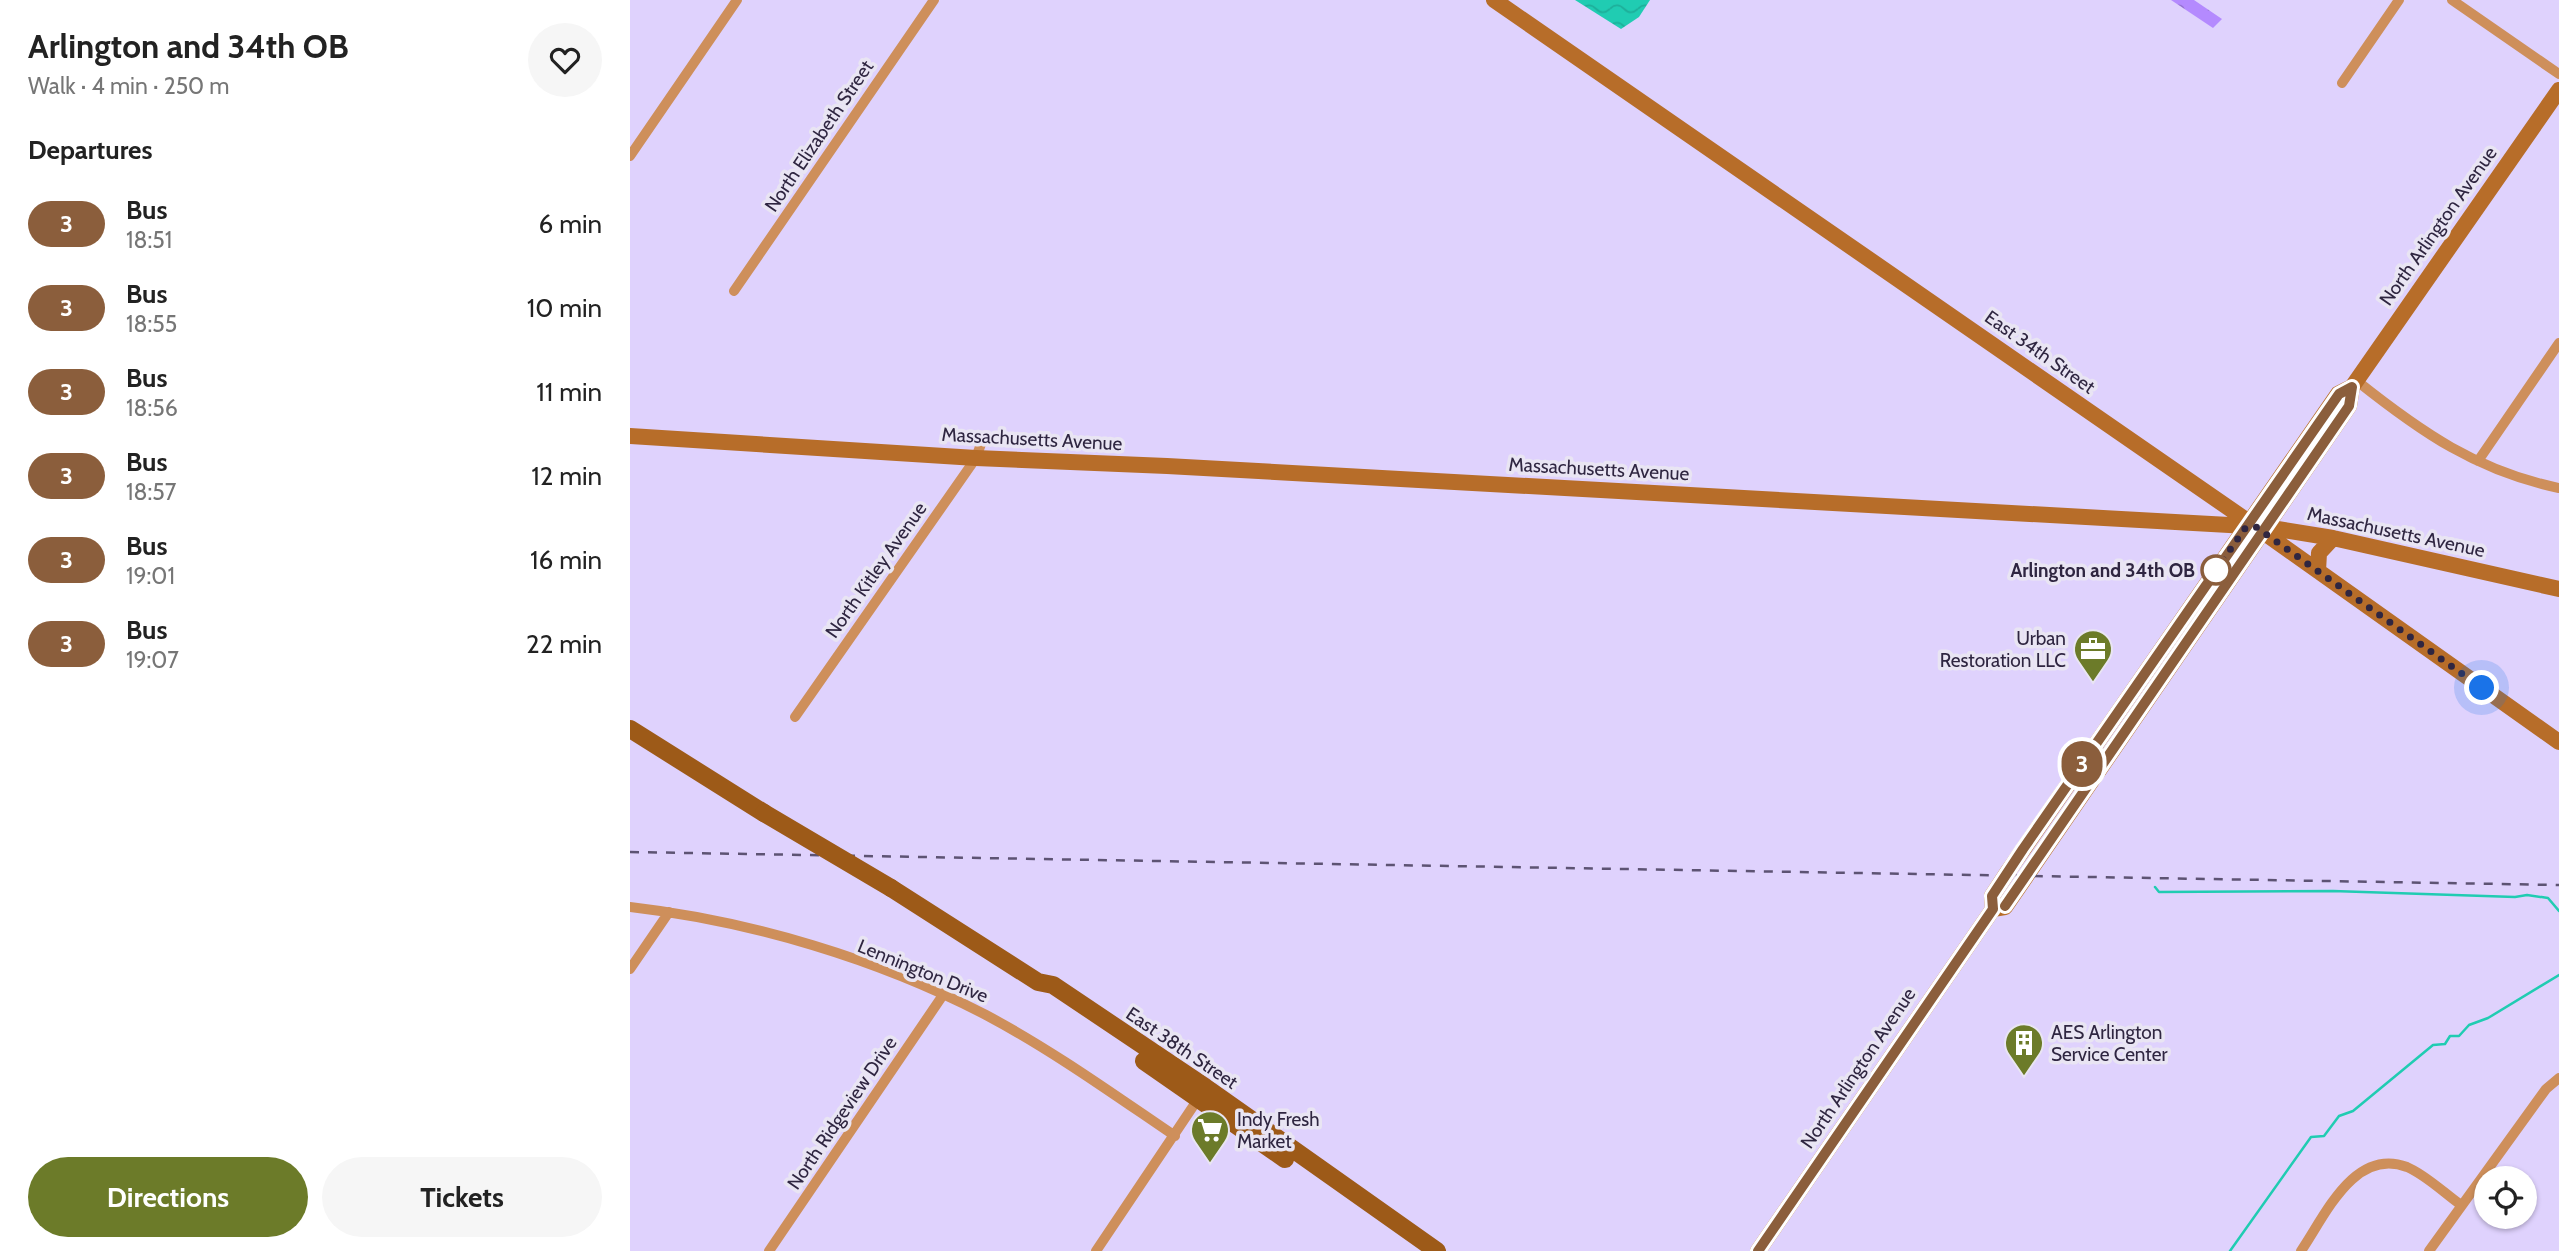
<!DOCTYPE html>
<html lang="en">
<head>
<meta charset="utf-8">
<style>
	body { margin:0; font-family:Cabin,sans-serif; background:#f6f6f6; color:#222; height:100vh; display:flex; flex-direction:column; font-size:26px; white-space:nowrap }
	* { box-sizing:border-box; margin:0 }
	p { font-size:23px; color:#767676 }
	.icon { flex:none; width:38px; height:38px; fill:none; stroke:currentColor; stroke-width:2; stroke-linecap:round; stroke-linejoin:round }
	.map { position:relative; flex:1; overflow:hidden }
	.drawer { display:flex; flex-direction:column; background:#fff; width:630px }
	.drawer>* { flex:none }
	.badge { padding:0 14px; border-radius:23px; font-size:24px; line-height:46px }
	.tools { position:absolute; left:1844px; top:1166px; display:grid; gap:14px }
	.tools a { display:grid; place-items:center; width:63px; height:63px; border-radius:50%; background:#fff; box-shadow:0 2px 5px #0004; font-size:35px }
	.you { position:absolute; width:35px; height:35px; margin:-18px; border:5px solid #fff; border-radius:50%; background:#1a73e8; box-shadow:0 0 0 10px #1a73e833 }
	.map>.badge { position:absolute; translate:-50% -50%; box-shadow:0 0 0 4px #fff }
	h2 { padding:0 28px; font-size:26px; line-height:63px }
	.round { display:grid; place-items:center; flex:none; width:74px; height:74px; border-radius:37px; background:#f6f6f6 }
	.headline { display:flex; align-items:center; justify-content:space-between; height:119px; padding:0 28px }
	h1 { font-size:33px; font-weight:700; line-height:52px }
	.action { display:flex; gap:14px; margin-top:auto; padding:14px 28px }
	.action a { flex:1; height:80px; border-radius:42px; background:#6c7b29; color:#fff; font-size:28px; font-weight:700; line-height:80px; text-align:center }
	.action a+a { background:#f6f6f6; color:#222 }
	ul { padding:0; list-style:none }
	li { display:flex; align-items:center; gap:21px; height:84px; padding:0 28px }
	li div { flex:1 }
	li b { display:block; font-size:26px }
	li em { font-style:normal }
	li .badge { min-width:77px; font-weight:700; text-align:center }
	main { display:flex; flex:1; min-height:0 }
	.map>svg:first-child { display:block }
	.forest { fill:url(#forest-crowns) }
	.water { fill:url(#water-waves) }
	.lines { fill:none; stroke-linecap:round; stroke-linejoin:round }
	.stream { stroke:#20ccb2; stroke-width:2.5 }
	.minor { stroke:#ce8f5b; stroke-width:10 }
	.secondary { stroke:#b76d29; stroke-width:16 }
	.primary { stroke:#9d5a18; stroke-width:18 }
	.rail { stroke:#5d5373; stroke-width:2.5; stroke-dasharray:9 9; stroke-linecap:butt }
	.primary-bridge { stroke:#9d5a18; stroke-width:18 }
	.line-casing { stroke:#fff; stroke-width:16 }
	.line { stroke:#8b5e3c; stroke-width:10 }
	.walk { stroke:#2f2641; stroke-width:7; stroke-dasharray:0 12.6 }
	.stop-dot { fill:#fff; stroke:#8b5e3c; stroke-width:3.5 }
	.labels { text-anchor:middle; dominant-baseline:central; stroke-width:7; stroke-linejoin:round; paint-order:stroke }
	.street-label { font-size:19px; fill:#2f2641; stroke:#e9e5f3 }
	.stop-label { font-size:19px; font-weight:bold; fill:#2f2641; stroke:#e9e5f3; text-anchor:end }
	.poi-label { font-size:19px; fill:#2f2641; stroke:#e9e5f3; text-anchor:start }
</style>
</head>
<body>
<main>
<section class="drawer">
<div class="headline"><div><h1>Arlington and 34th OB</h1><p>Walk · 4 min · 250 m</p></div><a class="round"><svg class="icon" aria-label="heart" viewBox="0 0 24 24"><path d="M12 20l-8-8c-3-5 5-10 8-4 3-6 11-1 8 4z"/></svg></a></div>
<h2>Departures</h2>
<ul>
<li><span class="badge" style="background:#8b5e3c;color:#fff">3</span><div><b>Bus</b><p>18:51</p></div><em>6 min</em></li>
<li><span class="badge" style="background:#8b5e3c;color:#fff">3</span><div><b>Bus</b><p>18:55</p></div><em>10 min</em></li>
<li><span class="badge" style="background:#8b5e3c;color:#fff">3</span><div><b>Bus</b><p>18:56</p></div><em>11 min</em></li>
<li><span class="badge" style="background:#8b5e3c;color:#fff">3</span><div><b>Bus</b><p>18:57</p></div><em>12 min</em></li>
<li><span class="badge" style="background:#8b5e3c;color:#fff">3</span><div><b>Bus</b><p>19:01</p></div><em>16 min</em></li>
<li><span class="badge" style="background:#8b5e3c;color:#fff">3</span><div><b>Bus</b><p>19:07</p></div><em>22 min</em></li>
</ul>
<div class="action"><a>Directions</a><a>Tickets</a></div>
</section>
<div class="map">
<svg width="1929" height="1251" viewBox="0 0 1929 1251">
	<defs>
		<pattern id="forest-crowns" width="20" height="18" patternUnits="userSpaceOnUse" patternTransform="scale(1.75)"><rect width="20" height="18" fill="#b48afe"/><path d="M2 6a3 3 0 1 1 6 0M12 15a3 3 0 1 1 6 0" fill="none" stroke="#9371cf"/></pattern>
		<pattern id="water-waves" width="16" height="10" patternUnits="userSpaceOnUse" patternTransform="scale(1.75)"><rect width="16" height="10" fill="#20ccb2"/><path d="M0 5q4-4 8 0t8 0" fill="none" stroke="#1daf9a"/></pattern>
	</defs>
	<rect width="100%" height="100%" fill="#dfd2fd"/>
	<!-- forest -->
	<path class="forest" d="M1541,0H1564L1592,19L1583,28Z"/>
	<!-- water -->
	<path class="water" d="M945,0H1020L1009,17L991,29Z"/>
	<g class="lines">
		<!-- stream -->
		<path class="stream" d="M1525,887L1529,892L1703,891L1885,897L1897,895L1918,898L1929,911
			M1600,1251L1681,1137L1694,1136L1709,1116L1723,1111L1803,1045L1815,1044L1820,1036H1829L1839,1025L1858,1018L1929,975"/>
		<!-- minor -->
		<path class="minor" d="M1822,0L1929,74
			M1712,83L1769,0
			M0,156L107,0
			M104,291L304,0
			M1727,381C1791,432 1847,471 1929,488
			M1848,461L1929,343
			M165,717L346,458L352,441
			M0,907C121,921 248,959 356,1015C422,1050 483,1094 545,1136
			M0,969L39,912
			M139,1251L313,995
			M466,1251L570,1096
			M1671,1251C1695,1216 1724,1147 1777,1167C1796,1175 1814,1193 1831,1205
			M1799,1251L1916,1089L1929,1078"/>
		<!-- secondary -->
		<path class="secondary" d="M864,0L1619,522L1929,742
			M0,436L346,458L537,466L1635,527L1703,538L1929,589
			M1688,571L1689,553L1703,538
			M1363,909L1375,907L1719,406L1722,387L1929,90
			M1128,1251L1363,909L1362,896L1379,870L1708,394L1722,387"/>
		<!-- primary -->
		<path class="primary" d="M0,729L134,813
			M261,888L408,982L423,985L575,1087L807,1251
			M514,1061L655,1159"/>
		<!-- rail -->
		<path class="rail" d="M0,852L1929,885"/>
		<!-- primary-bridge -->
		<path class="primary-bridge" d="M134,813L261,888"/>
	</g>
	<g class="lines">
		<defs>
			<path id="line" d="M1128,1251L1363,909L1362,896L1393,849L1709,394L1722,387L1719,406L1375,906"/>
		</defs>
		<!-- line casing -->
		<use href="#line" class="line-casing"/>
		<!-- line -->
		<use href="#line" class="line"/>
		<!-- walk -->
		<path class="walk" d="M1586,570L1616,527H1626L1852,688"/>
	</g>
	<!-- icons -->
	<defs>
		<symbol id="office-pin" viewBox="-11 -11 22 30"><path d="M0 17L-7.5 6A9.5 9.5 0 1 1 7.5 6Z" fill="#6c7b29" stroke="#e9e5f3"/><path d="M-6-3h4V-5.5h4V-3h4V5H-6ZM-1-4.5V-3h2v-1.5ZM-6 0V1H6V0Z" fill="#fff"/></symbol>
		<symbol id="building-pin" viewBox="-11 -11 22 30"><path d="M0 17L-7.5 6A9.5 9.5 0 1 1 7.5 6Z" fill="#6c7b29" stroke="#e9e5f3"/><path d="M-4-6H4V6H1V3H-1V6H-4ZM-2.5-4.3h1.7v1.8h-1.7ZM.8-4.3h1.7v1.8H.8ZM-2.5-1h1.7V.8h-1.7ZM.8-1h1.7V.8H.8Z" fill="#fff"/></symbol>
		<symbol id="supermarket-pin" viewBox="-11 -11 22 30"><path d="M0 17L-7.5 6A9.5 9.5 0 1 1 7.5 6Z" fill="#6c7b29" stroke="#e9e5f3"/><path d="M-6-5.5h2.5l.6 2H6L4.5 2H-2.5L-4.4-4H-6ZM-1.5 3.2a1.3 1.3 0 1 0 .1 0ZM3 3.2a1.3 1.3 0 1 0 .1 0Z" fill="#fff"/></symbol>
	</defs>
	<g fill-rule="evenodd">
		<use href="#office-pin" x="1441" y="627" width="44" height="60"/>
		<use href="#building-pin" x="1372" y="1021" width="44" height="60"/>
		<use href="#supermarket-pin" x="558" y="1108" width="44" height="60"/>
	</g>
	<!-- markers -->
	<circle class="stop-dot" cx="1586" cy="570" r="14"/>
	<g class="labels">
		<!-- street labels -->
		<g class="street-label">
			<text transform="translate(189 136) rotate(-56)">North Elizabeth Street</text>
			<text transform="translate(1808 226) rotate(-55)">North Arlington Avenue</text>
			<text transform="translate(1410 352) rotate(35)">East 34th Street</text>
			<text transform="translate(402 439) rotate(3)">Massachusetts Avenue</text>
			<text transform="translate(969 469) rotate(3)">Massachusetts Avenue</text>
			<text transform="translate(1766 532) rotate(12)">Massachusetts Avenue</text>
			<text transform="translate(246 570) rotate(-55)">North Kitley Avenue</text>
			<text transform="translate(293 971) rotate(22)">Lennington Drive</text>
			<text transform="translate(552 1048) rotate(34)">East 38th Street</text>
			<text transform="translate(1228 1068) rotate(-56)">North Arlington Avenue</text>
			<text transform="translate(212 1113) rotate(-56)">North Ridgeview Drive</text>
		</g>
		<!-- stop labels -->
		<g class="stop-label">
			<text x="1565" y="570">Arlington and 34th OB</text>
		</g>
		<!-- poi labels -->
		<g class="poi-label">
			<text x="1436" y="638" text-anchor="end">Urban<tspan x="1436" dy="22">Restoration LLC</tspan></text>
			<text x="1421" y="1032">AES Arlington<tspan x="1421" dy="22">Service Center</tspan></text>
			<text x="607" y="1119">Indy Fresh<tspan x="607" dy="22">Market</tspan></text>
		</g>
	</g>
</svg>
<div class="tools">
<a><svg class="icon" aria-label="locate" viewBox="0 0 24 24"><circle cx="12" cy="12" r="6"/><path d="M12 2v4M12 18v4M2 12h4M18 12h4"/></svg></a>
</div>
<div class="you" style="left:1852px;top:688px"></div>
<b class="badge" style="left:1452px;top:764px;background:#8b5e3c;color:#fff">3</b>
</div>
</main>
</body>
</html>
